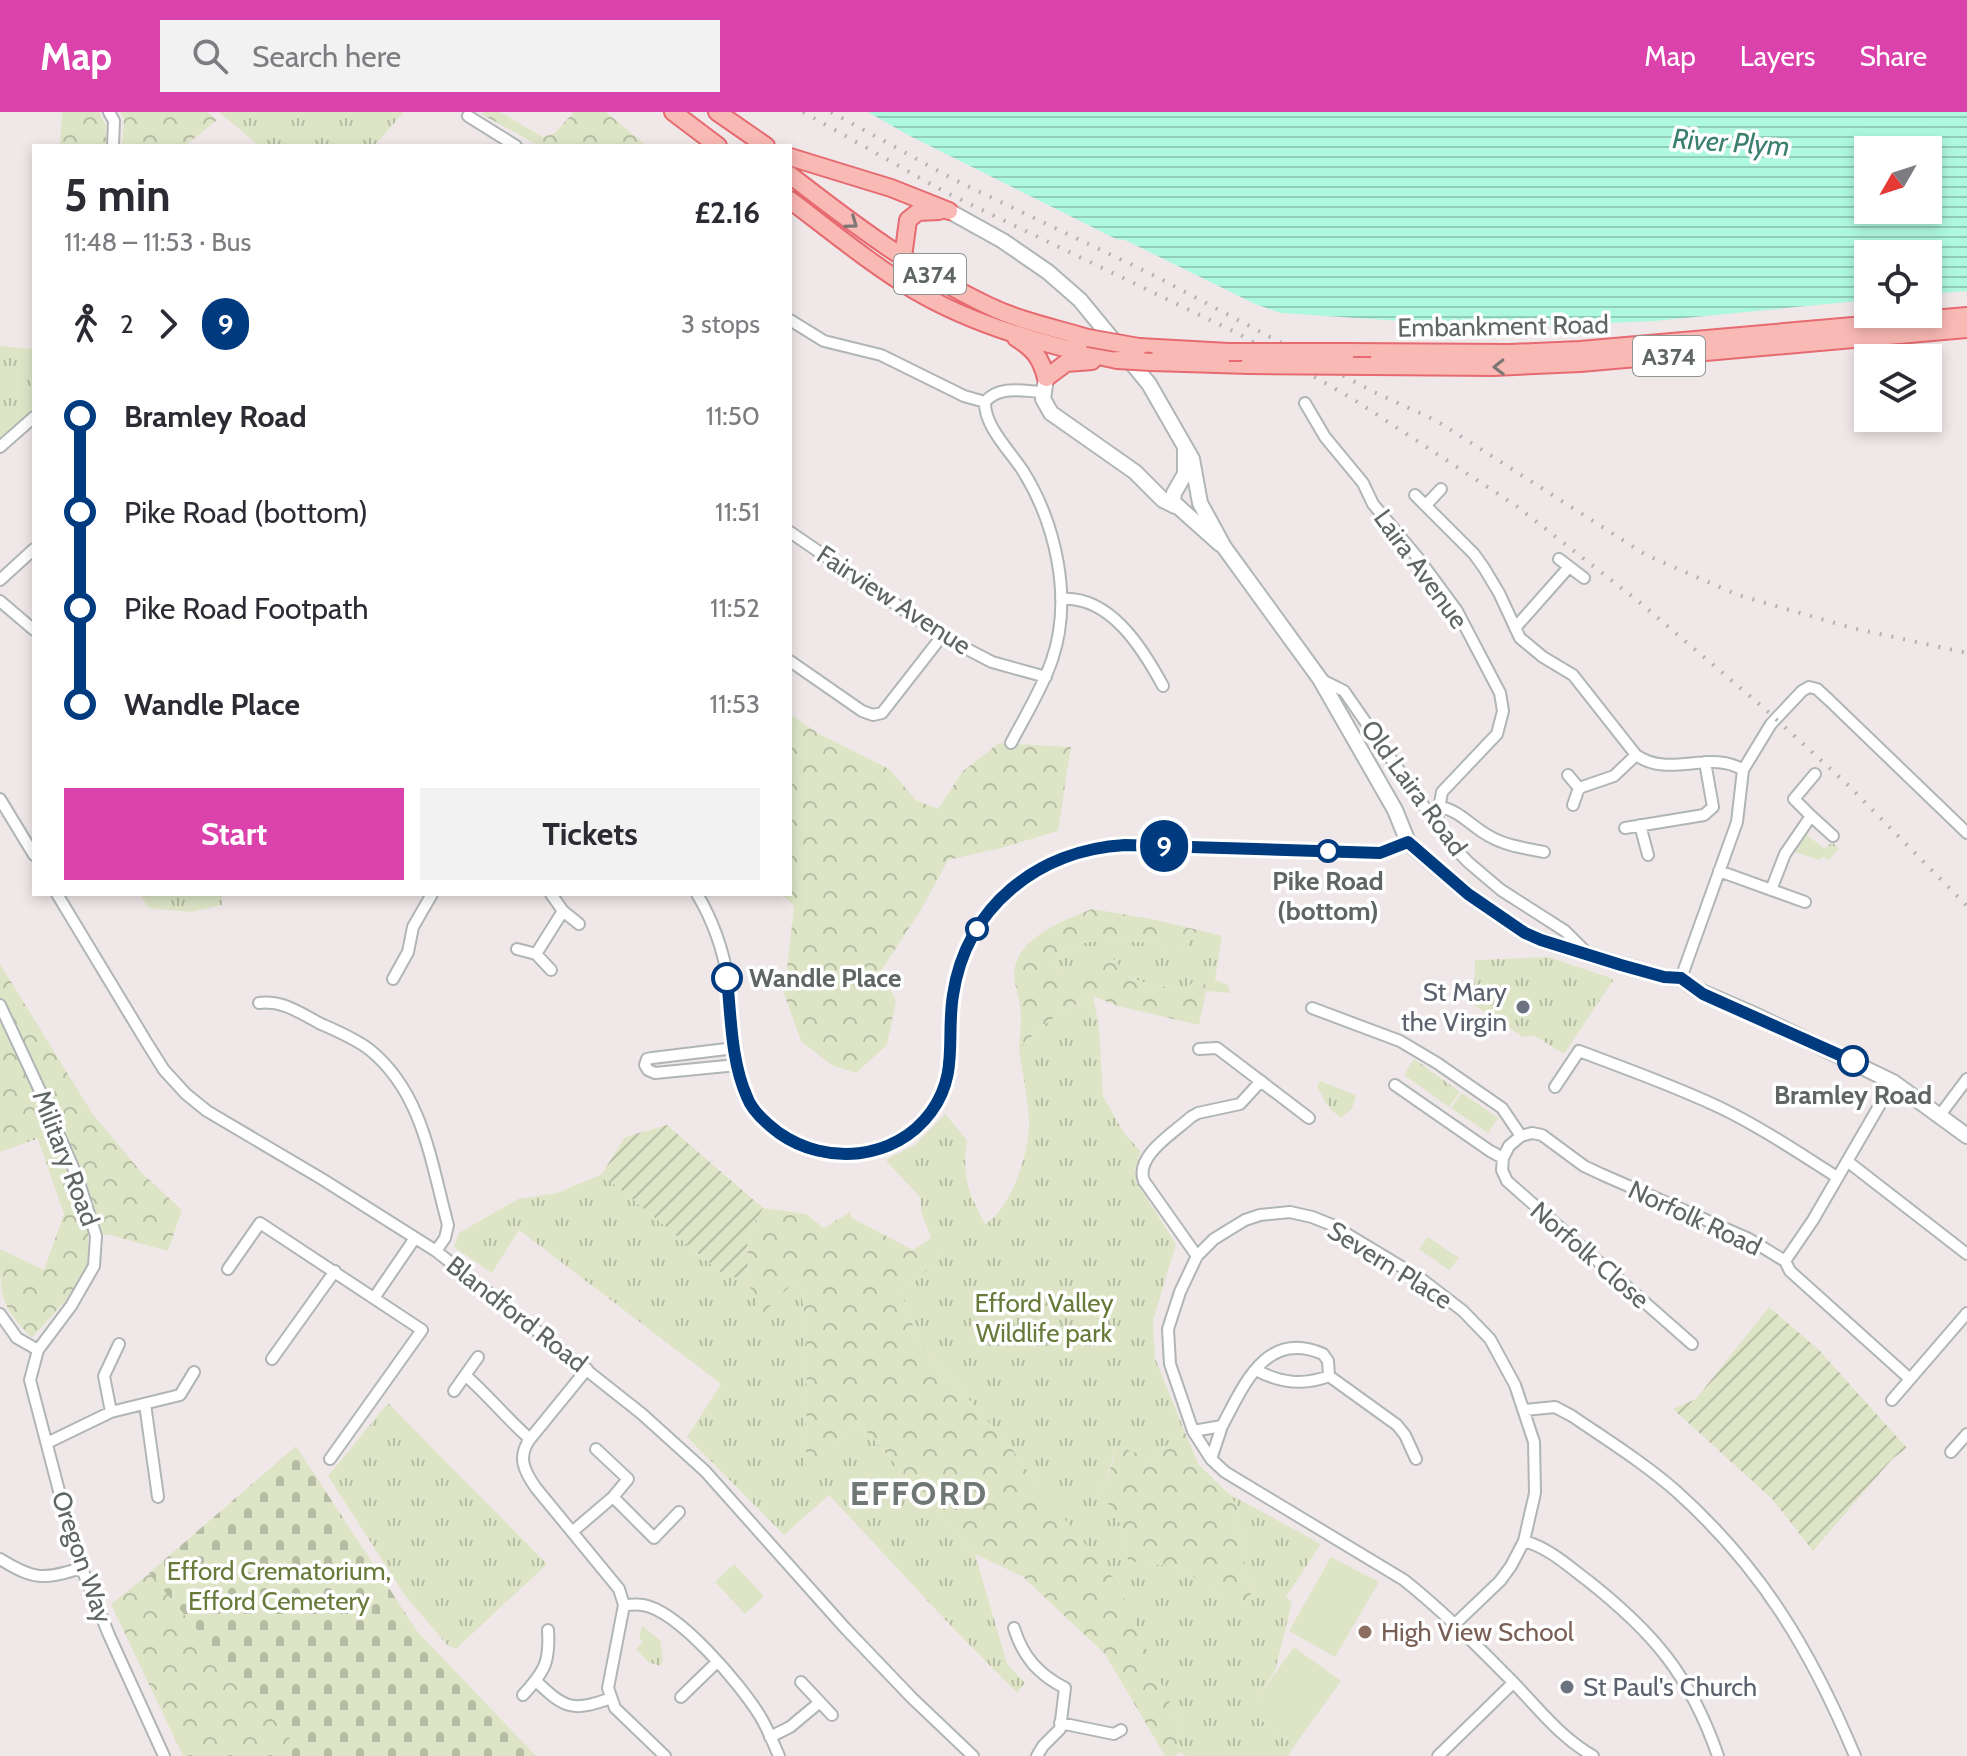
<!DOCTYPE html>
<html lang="en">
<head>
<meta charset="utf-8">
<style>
	body { margin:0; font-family:Cabin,sans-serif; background:#f2f2f3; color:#2b2b33; height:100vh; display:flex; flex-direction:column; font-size:30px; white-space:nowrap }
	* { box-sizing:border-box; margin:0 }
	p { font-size:26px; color:#7c7c81 }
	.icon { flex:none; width:44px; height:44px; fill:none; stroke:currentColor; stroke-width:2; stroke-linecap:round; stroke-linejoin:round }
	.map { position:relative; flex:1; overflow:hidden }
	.drawer { position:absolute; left:32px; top:32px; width:760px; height:752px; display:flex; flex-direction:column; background:#fff; border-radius:0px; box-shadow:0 4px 12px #0003 }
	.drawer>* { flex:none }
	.badge { padding:0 16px; border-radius:26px; font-size:28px; line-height:52px }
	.needle { width:52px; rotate:231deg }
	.buttons { position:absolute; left:1854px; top:24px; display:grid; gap:16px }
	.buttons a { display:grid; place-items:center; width:88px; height:88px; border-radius:0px; background:#fff; box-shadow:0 4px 12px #0003; font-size:40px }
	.map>.badge { position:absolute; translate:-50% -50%; box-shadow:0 0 0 4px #fff }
	.legs { display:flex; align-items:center; gap:12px; height:88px; padding:0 32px; font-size:26px }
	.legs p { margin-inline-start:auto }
	.overview { display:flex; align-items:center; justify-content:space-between; height:136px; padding:0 32px }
	h1 { font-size:44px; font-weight:700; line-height:60px }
	.cta { display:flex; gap:16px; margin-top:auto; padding:16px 32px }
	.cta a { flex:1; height:92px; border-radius:0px; background:#db42ac; color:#fff; font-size:32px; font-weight:700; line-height:92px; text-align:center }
	.cta a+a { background:#f2f2f3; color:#2b2b33 }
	ul { padding:0 32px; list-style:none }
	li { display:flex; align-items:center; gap:28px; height:96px; font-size:30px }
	li i { display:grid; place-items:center; width:12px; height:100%; margin:0 10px; background:currentColor }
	li i::after { content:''; width:20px; height:20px; margin:-10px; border:6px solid; border-radius:50%; background:#fff }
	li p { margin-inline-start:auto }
	li:first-child i { background:linear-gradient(#0000 50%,currentColor 0) }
	li:last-child i { background:linear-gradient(currentColor 50%,#0000 0) }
	header { display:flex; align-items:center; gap:48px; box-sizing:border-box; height:112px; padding:0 40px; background:#db42ac; color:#fff }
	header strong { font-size:38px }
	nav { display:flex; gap:44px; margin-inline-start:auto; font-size:28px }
	.search { width:560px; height:72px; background:#f2f2f3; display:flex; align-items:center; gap:20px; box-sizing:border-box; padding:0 28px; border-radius:0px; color:#7c7c81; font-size:30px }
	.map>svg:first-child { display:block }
	.grass { fill:url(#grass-tufts) }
	.forest { fill:url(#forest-crowns) }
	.cemetery { fill:url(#cemetery-stones) }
	.garden { fill:url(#garden-furrows) }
	.pitch { fill:#dee5c7 }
	.water { fill:url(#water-rules); fill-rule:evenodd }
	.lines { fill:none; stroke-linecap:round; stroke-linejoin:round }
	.street-casing { stroke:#b0b6b5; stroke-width:14 }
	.secondary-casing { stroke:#b0b6b6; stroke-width:18 }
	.primary-casing { stroke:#e66a70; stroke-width:20 }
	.street { stroke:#fff; stroke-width:10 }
	.secondary { stroke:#fff; stroke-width:14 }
	.primary { stroke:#f9b9b4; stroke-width:16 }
	.rail { stroke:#b1b2b2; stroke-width:4; stroke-dasharray:2 10; stroke-linecap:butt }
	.primary-bridge-casing { stroke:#e66a70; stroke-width:20; stroke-linecap:butt }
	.primary-bridge { stroke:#f9b9b4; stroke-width:16 }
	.oneway { stroke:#7e7775 }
	.line-1-casing { stroke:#fff; stroke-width:18 }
	.line-1 { stroke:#003b80; stroke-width:12 }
	.stop-1-dot { fill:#fff; stroke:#003b80; stroke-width:4 }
	.worship-dot { fill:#6b7280; stroke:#fff; stroke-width:3 }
	.education-dot { fill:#8d6e63; stroke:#fff; stroke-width:3 }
	.labels { text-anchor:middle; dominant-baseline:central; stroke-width:7; stroke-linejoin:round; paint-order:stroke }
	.shield { fill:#fff; stroke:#8f9493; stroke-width:2 }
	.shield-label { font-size:24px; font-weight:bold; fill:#5f6665 }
	.street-label { font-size:26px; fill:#5f6665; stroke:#fff }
	.stop-label { font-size:26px; font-weight:bold; fill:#5f6665; stroke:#fff }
	.worship-label { font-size:26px; fill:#5b616d; stroke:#fff; text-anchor:end }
	.park-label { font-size:26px; fill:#687a3a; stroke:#fff }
	.education-label { font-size:26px; fill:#785e54; stroke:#fff; text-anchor:start }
	.water-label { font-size:28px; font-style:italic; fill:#3b806e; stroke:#fff }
	.district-label { font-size:34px; font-weight:bold; letter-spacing:2px; fill:#707876; stroke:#fff }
</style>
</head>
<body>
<header>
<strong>Map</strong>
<div class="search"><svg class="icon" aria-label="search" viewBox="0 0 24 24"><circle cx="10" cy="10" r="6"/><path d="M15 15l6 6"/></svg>Search here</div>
<nav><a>Map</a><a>Layers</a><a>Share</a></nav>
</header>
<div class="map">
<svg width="1967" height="1644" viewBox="0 0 1967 1644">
	<defs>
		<pattern id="grass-tufts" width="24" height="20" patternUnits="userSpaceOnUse" patternTransform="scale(2)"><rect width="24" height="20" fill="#dee5c7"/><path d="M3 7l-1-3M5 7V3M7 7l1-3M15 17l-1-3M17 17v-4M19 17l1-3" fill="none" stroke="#b7bda5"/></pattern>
		<pattern id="forest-crowns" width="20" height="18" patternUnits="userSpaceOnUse" patternTransform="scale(2)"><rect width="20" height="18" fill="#dee5c7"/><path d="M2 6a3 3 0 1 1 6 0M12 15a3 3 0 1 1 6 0" fill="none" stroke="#b7bda5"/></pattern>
		<pattern id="cemetery-stones" width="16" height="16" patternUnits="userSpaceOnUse" patternTransform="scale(2)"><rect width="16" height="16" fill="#dee5c7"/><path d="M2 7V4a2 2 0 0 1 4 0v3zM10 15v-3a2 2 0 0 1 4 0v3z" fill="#b7bda5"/></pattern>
		<pattern id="garden-furrows" width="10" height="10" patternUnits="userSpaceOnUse" patternTransform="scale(2)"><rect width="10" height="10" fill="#dee5c7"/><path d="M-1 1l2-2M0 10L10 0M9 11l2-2" fill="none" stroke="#b7bda5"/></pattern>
		<pattern id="water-rules" width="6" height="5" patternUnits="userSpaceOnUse" patternTransform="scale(2)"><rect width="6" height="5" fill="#aff8e0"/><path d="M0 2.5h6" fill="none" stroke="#92cdb9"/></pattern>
	</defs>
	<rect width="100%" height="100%" fill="#f0e8e8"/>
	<!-- grass -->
	<path class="grass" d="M219,0H404L374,34H259Z
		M0,234L34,237V301L0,331Z
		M1807,723L1825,737L1832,730L1839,737L1829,748L1824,745L1819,748L1795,740Z
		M139,782H222V793L191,800L149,796Z
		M1198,818L1222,824L1215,868L1228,873L1230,881L1206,879L1205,868L1184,878L1149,872L1130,866L1120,856C1101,858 1069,867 1054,853C1057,848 1061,841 1066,838C1088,821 1158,832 1185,835Z
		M1548,845L1614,867L1564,942L1535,924L1523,925L1474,893L1475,848Z
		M1093,884L1099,914L1103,984L1124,1021L1141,1040L1135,1056L1137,1071L1176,1132L1153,1209L1155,1246L1184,1318L1152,1347L1115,1333L1112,1350L1101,1379L1122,1414L1128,1449L1180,1455L1241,1498L1251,1480L1242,1439L1237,1394L1229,1382L1321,1432L1286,1485L1292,1490L1275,1559L1249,1599L1295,1633L1288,1644H1186L1179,1640L1176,1605L1037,1373L1012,1337L919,1230L900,1179L911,1173L939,1146L921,1100V1086L887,1050V1047L915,1033L945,1002L967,1028C962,1065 968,1079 985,1112C1012,1097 1031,1036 1029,1006C1027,983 1022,960 1019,937C1043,911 1061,899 1093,884Z
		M0,924L48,1023L0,1040Z
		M1414,947L1460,980L1449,995L1404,963Z
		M1320,969L1356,983L1352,997L1341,1006L1330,997L1317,975Z
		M602,1062L723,1162L748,1169L761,1202L798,1165L807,1215L806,1354L859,1311L975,1442L1007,1552L1025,1571L1017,1581L952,1515L829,1383L784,1423L687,1325L721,1272L519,1118L492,1161L454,1135L459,1121L518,1087L557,1081Z
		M1428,1125L1459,1146L1449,1158L1419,1137Z
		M388,1291L547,1452L456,1537L448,1534L404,1482L328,1364Z
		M642,1514L660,1528L663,1548L660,1554L648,1550L636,1537L643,1530L639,1525Z"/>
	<!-- forest -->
	<path class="forest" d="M62,0H99L106,13V34H60Z
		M120,0H208L217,8L185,34H122L124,7Z
		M484,0H500L543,25L555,21L574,0H606L647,34H540L481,2Z
		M790,602L821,623L889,657L916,688L938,697L962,660L999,631L1071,635L1058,719L1001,736L948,748L922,796L881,859L896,889L887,933L856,961L831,953L801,929L784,882L794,794L782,782H790Z
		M1092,797L1152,807L1198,818L1185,835C1158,832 1088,821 1066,838C1061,841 1057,849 1054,853L1058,857L1081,860L1108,840L1130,866L1149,872L1184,878L1199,865L1205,868L1206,879L1199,913L1118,894L1093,884C1061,899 1043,911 1019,937C1020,923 1022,907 1020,893C1019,883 1014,872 1014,862C1015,826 1064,808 1092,797Z
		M0,852L92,1001L142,1061L182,1098L168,1139L110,1123L88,1122V1151L78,1174L32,1226C0,1193 0,1184 0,1137L44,1158L64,1102L33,1013L0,1030Z
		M763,1096L806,1102L824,1116L850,1100L852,1106L913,1138L933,1125L939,1147L911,1173L900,1179L919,1230L1012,1337L1037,1373L1117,1471L1176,1605L1179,1640L1174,1644H1165L1105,1542L1022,1464L975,1442L859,1311L806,1355L807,1215L798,1166L761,1203L748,1169L747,1123Z
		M1184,1318L1199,1353L1229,1382L1237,1394L1242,1439L1251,1481L1241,1499L1180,1455L1128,1449L1122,1415L1101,1379L1113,1350L1115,1333L1152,1347Z
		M150,1461L300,1629L298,1644H183L111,1492Z"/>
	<!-- cemetery -->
	<path class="cemetery" d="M296,1334L417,1519L536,1644H288L291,1628L149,1461Z"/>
	<!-- garden -->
	<path class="garden" d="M667,1013L763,1096L747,1123L748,1169L723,1162L602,1062L625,1025Z
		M1769,1195L1819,1238L1907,1336L1892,1347L1813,1439L1772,1387L1673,1297L1696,1287Z"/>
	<!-- pitch -->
	<path class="pitch" d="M1462,981L1498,1006L1488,1021L1451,996Z
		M1331,1445L1379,1470L1335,1545L1289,1519Z
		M734,1452L764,1484L745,1502L715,1470Z
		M1294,1535L1341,1569L1295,1633L1248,1599Z"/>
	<!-- water -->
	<path class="water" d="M868,0H1967V179L1928,182V142H1868V188L1654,209L1505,216L1281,201L1255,192L1125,128L1116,127L908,23ZM1868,38H1928V98H1868Z"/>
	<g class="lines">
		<defs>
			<path id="street" d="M109,0L114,9L113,34
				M468,4L516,34
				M790,208L824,229L881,243L964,284L985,290
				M1305,291L1325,325L1363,371L1373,392L1418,446L1457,499L1500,581L1503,599L1497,622L1442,680L1437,708
				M0,335L34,305
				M1415,383L1474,442L1484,456L1499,481L1520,526L1543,545L1573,563L1636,643C1669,667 1711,637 1743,658
				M1426,393L1441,377
				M790,420L942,524L992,550L1046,565
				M1559,447L1584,466
				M0,468L34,437
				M1061,487C1110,483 1143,537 1163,574
				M0,489L34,518
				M1515,516L1569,455
				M790,549L862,599L873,603L882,601L942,524
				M1320,567L1344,579L1428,700L1437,708L1444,725L1468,750L1501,778L1565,819L1586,840
				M1011,631C1025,604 1042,577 1052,548C1073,487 1056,412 1023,359C1010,339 984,314 985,290C999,273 1022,279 1043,280
				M1568,663L1579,676L1573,693
				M1579,676L1614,664L1636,643
				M0,687L34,743
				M1440,695C1459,698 1472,715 1489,724C1506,734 1525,736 1544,740
				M1811,704L1833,724
				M1640,713L1648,743
				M1625,716L1704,703L1713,695L1705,650
				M1719,759L1805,790
				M1771,778L1785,742L1811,704L1794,687L1815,662
				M57,782L147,931L164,958L186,982L207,999L322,1067L436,1139L642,1302L705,1359L845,1516L912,1586L973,1644
				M697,782C712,807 723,838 728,867C733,903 729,962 750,992C799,1060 900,1062 940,984C957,952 947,917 953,883C967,794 1039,738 1125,733L1380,741L1408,730
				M563,799L579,812
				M517,837L536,842L551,858
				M536,842L563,799L551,782
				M1681,866L1737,710L1743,658L1771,612L1802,579L1809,575L1817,577L1829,588L1967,721
				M393,867L408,840L413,815L432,782
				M259,891C283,888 300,901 321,912C337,919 356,927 370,938C423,981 431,1051 448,1113L445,1126L436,1139
				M0,893L41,981L78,1067L96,1124L94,1154L71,1194L38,1238L30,1268L75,1440L109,1523L164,1644
				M1312,896L1400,929L1437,951L1502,996L1521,1024
				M735,936L652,946L647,947L645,953L648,958L655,961L737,953
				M1199,937L1217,936L1309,1006
				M1395,973L1490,1039L1503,1046
				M1555,975L1579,939C1627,957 1675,974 1721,996C1762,1016 1799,1041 1837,1065
				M1940,1003L1967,967
				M1847,1049L1967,1142
				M1197,1144L1144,1069C1134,1044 1175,1020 1191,1005L1198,1001L1240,992L1261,969
				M1785,1149L1813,1108L1893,970
				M228,1157L260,1111L422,1218L330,1347
				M374,1186L415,1126
				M0,1202L17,1226L38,1238
				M1692,1232L1507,1069L1502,1058L1503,1046L1509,1034L1521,1024L1532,1021L1542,1023L1584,1054L1601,1062L1749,1127L1785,1149L1790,1159L1910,1267
				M272,1247L335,1159
				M587,1257L530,1327C517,1345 524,1359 536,1376L619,1477L624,1493L608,1576L615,1596L665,1644
				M466,1264C489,1284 507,1307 530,1327
				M1329,1264L1397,1313L1405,1323L1416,1347
				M454,1279L478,1245
				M1892,1288L1967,1201
				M145,1292L158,1385
				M1525,1298L1555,1295L1572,1304C1607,1328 1644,1351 1676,1379C1762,1456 1811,1539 1855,1644
				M111,1300L104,1264L119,1232
				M1193,1319L1222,1314C1244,1273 1266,1217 1323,1242L1328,1249L1329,1264C1303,1274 1280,1271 1256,1258
				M47,1331L111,1300L180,1283L194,1260
				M1951,1340L1967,1322
				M1211,1347L1222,1314
				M613,1385L654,1426L679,1400
				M572,1420L613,1385L628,1367L596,1337
				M1524,1429C1549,1436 1567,1453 1587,1468C1653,1520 1690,1563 1718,1644
				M0,1447C34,1468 43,1468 81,1456
				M624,1493C630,1493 637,1492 643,1493C679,1499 741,1573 760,1604C768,1617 773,1631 779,1644
				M1455,1512L1500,1469L1511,1454L1524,1429L1535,1381L1534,1330L1515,1273L1490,1227L1463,1199L1420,1166L1332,1113L1312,1105L1290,1100L1260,1103L1245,1108L1214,1127L1197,1144L1180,1180L1168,1217L1170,1252L1193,1319L1211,1347L1225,1360L1404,1468C1443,1499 1477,1534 1512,1569C1538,1596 1560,1625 1593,1644
				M1014,1516C1023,1545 1038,1562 1065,1576L1060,1617L1043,1634L1037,1644
				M536,1569C565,1597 573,1600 611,1586
				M801,1570L832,1603
				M523,1583C545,1559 550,1550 548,1518
				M681,1585L717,1550
				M1060,1611L1114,1622L1121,1618
				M770,1625L790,1615L820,1590
				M1438,1644L1513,1571"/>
			<path id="secondary" d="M949,99L1003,129L1048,160L1080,188L1149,272L1192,347L1200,391L1224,435L1320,567L1395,698L1408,730L1419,740L1468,782L1525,821L1541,828L1621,853L1664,865L1681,866L1697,878L1757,904L1893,970L1967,1024
				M1046,266L1043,287L1051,301L1135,360L1163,388L1175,394
				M1185,338V362L1174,381L1173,390L1220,432"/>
			<path id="primary" d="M673,0L718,34
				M717,0L766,34
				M790,45L891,76L949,99
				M790,63C853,112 917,160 989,194C1020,209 1055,216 1088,226
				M790,88C831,119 871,152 914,178C975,214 1048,234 1117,248
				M903,145L908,108L918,100L939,99
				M1016,226C1034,237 1041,246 1046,266L1066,251L1092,249
				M1139,235L1229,240
				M1347,240L1510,241L1580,238L1967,204
				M1152,250L1249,253
				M1371,254L1494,255L1580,251L1967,217"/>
		</defs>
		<!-- street casing -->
		<use href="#street" class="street-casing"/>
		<!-- secondary casing -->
		<use href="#secondary" class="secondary-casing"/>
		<!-- primary casing -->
		<use href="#primary" class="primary-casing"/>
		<!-- street -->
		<use href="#street" class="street"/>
		<!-- secondary -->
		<use href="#secondary" class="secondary"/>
		<!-- primary -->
		<use href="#primary" class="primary"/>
		<!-- rail -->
		<path class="rail" d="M803,0L945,80L1239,222L1353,287L1515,393L1638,489L1765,597L1848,673L1967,794
			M831,0L955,68L1153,163L1374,280L1437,309L1646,443L1738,483L1852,516L1967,541"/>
		<defs>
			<path id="primary-bridge" d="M1088,226L1139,235
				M1229,240H1347
				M1117,248L1152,250
				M1249,253L1371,254"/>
		</defs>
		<!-- primary-bridge casing -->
		<use href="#primary-bridge" class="primary-bridge-casing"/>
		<!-- primary-bridge -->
		<use href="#primary-bridge" class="primary-bridge"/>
	</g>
	<!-- one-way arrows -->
	<defs><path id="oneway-chevron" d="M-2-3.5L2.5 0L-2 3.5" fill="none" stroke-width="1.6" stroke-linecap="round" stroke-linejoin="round" transform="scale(2)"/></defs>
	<g class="oneway">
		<use href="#oneway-chevron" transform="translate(852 111) rotate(35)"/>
		<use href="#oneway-chevron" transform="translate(1499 255) rotate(179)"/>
	</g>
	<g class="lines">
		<defs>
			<path id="line-1" d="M727,866C731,905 731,949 747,985C752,999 767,1012 779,1021C826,1054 895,1049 931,1000C959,962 946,926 953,883C966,795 1038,738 1125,733L1380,741L1408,730L1468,782L1525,821L1541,828L1621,853L1664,865L1681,866L1703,882L1853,949"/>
		</defs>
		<!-- line-1 casing -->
		<use href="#line-1" class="line-1-casing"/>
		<!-- line-1 -->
		<use href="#line-1" class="line-1"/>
	</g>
	<!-- markers -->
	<g class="stop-1-dot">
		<circle cx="1328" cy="739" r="10"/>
		<circle cx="977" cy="817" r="10"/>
		<circle cx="727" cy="866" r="14"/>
		<circle cx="1853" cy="949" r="14"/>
	</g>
	<g class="worship-dot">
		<circle cx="1523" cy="895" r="8"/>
		<circle cx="1567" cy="1575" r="8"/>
	</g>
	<circle class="education-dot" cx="1365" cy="1520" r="8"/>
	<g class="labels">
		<!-- shield labels -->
		<g class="shield">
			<rect x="894" y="142" width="72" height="40" rx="6"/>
			<rect x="1633" y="224" width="72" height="40" rx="6"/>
		</g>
		<g class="shield-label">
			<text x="930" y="162">A374</text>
			<text x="1669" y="244">A374</text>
		</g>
		<!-- street labels -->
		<g class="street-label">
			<text transform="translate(1503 214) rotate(-1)">Embankment Road</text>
			<text transform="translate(1421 457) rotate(54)">Laira Avenue</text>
			<text transform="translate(894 488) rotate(33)">Fairview Avenue</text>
			<text transform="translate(1414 676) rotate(54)">Old Laira Road</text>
			<text transform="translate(66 1046) rotate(69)">Military Road</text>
			<text transform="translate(1695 1106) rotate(25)">Norfolk Road</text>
			<text transform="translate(1590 1143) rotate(41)">Norfolk Close</text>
			<text transform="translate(1390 1153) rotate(32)">Severn Place</text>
			<text transform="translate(517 1202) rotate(38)">Blandford Road</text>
			<text transform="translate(82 1445) rotate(71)">Oregon Way</text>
		</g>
		<!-- stop labels -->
		<g class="stop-label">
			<text x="1328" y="769">Pike Road<tspan x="1328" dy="30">(bottom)</tspan></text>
			<text x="749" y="866" text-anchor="start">Wandle Place</text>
			<text x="1853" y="983">Bramley Road</text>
		</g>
		<!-- worship labels -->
		<g class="worship-label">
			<text x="1507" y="880">St Mary<tspan x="1507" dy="30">the Virgin</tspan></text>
			<text x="1583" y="1575" text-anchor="start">St Paul's Church</text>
		</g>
		<!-- park labels -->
		<g class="park-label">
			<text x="1044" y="1191">Efford Valley<tspan x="1044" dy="30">Wildlife park</tspan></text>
			<text x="279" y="1459">Efford Crematorium,<tspan x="279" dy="30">Efford Cemetery</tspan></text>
		</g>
		<!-- education labels -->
		<g class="education-label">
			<text x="1381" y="1520">High View School</text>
		</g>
		<!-- water labels -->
		<g class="water-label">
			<text transform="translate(1731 30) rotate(4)">River Plym</text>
		</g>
		<!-- district labels -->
		<g class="district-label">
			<text x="919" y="1381">EFFORD</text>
		</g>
	</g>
</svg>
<div class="buttons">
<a><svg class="needle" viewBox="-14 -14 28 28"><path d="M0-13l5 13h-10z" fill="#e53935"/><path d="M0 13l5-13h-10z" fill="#7c7c81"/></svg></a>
<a><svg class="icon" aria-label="locate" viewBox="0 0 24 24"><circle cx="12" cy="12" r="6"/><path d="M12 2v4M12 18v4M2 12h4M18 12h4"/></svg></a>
<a><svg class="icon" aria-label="layers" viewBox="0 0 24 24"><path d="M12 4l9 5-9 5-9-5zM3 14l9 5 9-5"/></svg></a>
</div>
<b class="badge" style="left:1164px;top:734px;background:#003b80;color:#fff">9</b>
<section class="drawer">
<div class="overview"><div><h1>5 min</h1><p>11:48 – 11:53 · Bus</p></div><b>£2.16</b></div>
<div class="legs"><svg class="icon" aria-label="walk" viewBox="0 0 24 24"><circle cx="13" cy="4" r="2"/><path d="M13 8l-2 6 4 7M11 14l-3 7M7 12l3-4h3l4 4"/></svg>2<svg class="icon" aria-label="forward" viewBox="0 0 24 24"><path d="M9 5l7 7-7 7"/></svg><b class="badge" style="background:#003b80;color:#fff">9</b><p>3 stops</p></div>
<ul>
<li><i style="color:#003b80"></i><b>Bramley Road</b><p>11:50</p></li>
<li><i style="color:#003b80"></i><span>Pike Road (bottom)</span><p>11:51</p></li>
<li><i style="color:#003b80"></i><span>Pike Road Footpath</span><p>11:52</p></li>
<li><i style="color:#003b80"></i><b>Wandle Place</b><p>11:53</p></li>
</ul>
<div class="cta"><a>Start</a><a>Tickets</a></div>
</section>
</div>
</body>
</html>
